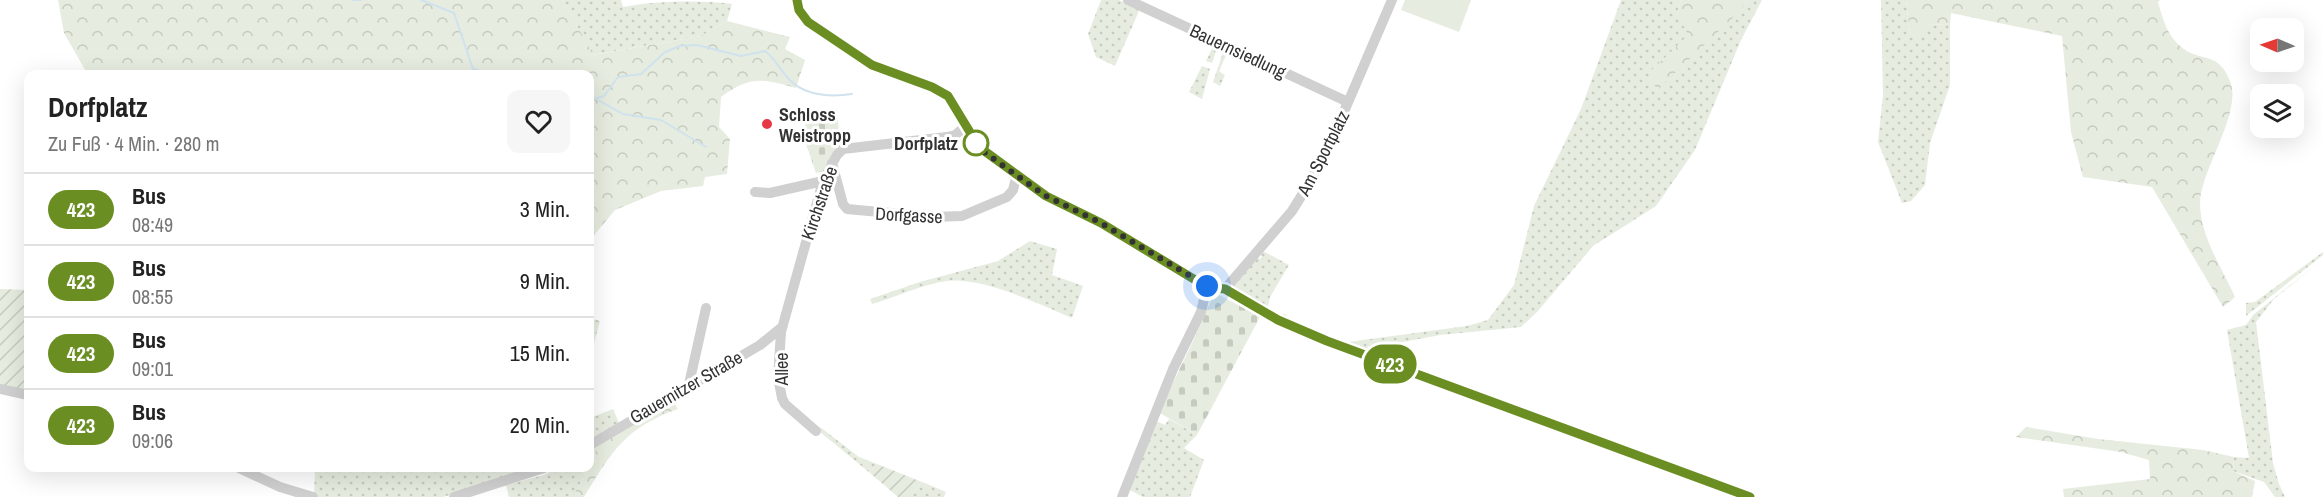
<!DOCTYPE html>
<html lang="de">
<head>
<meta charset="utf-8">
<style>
	body { margin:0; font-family:"Archivo Narrow",sans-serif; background:#f6f6f6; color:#222; height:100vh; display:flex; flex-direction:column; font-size:22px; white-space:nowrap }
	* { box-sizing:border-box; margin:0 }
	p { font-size:20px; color:#767676 }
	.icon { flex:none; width:33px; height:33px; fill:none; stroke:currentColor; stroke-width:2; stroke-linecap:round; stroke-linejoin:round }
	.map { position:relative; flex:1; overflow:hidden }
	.drawer { position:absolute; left:24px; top:70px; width:570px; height:402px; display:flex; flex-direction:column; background:#fff; border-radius:12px; box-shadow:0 6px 24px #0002 }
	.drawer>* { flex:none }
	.badge { padding:0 12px; border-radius:20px; font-size:21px; line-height:39px }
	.needle { width:39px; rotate:272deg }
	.fabs { position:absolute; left:2250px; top:18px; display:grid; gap:12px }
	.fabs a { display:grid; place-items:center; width:54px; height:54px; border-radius:12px; background:#fff; box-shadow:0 6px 24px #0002; font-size:30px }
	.you { position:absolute; width:30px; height:30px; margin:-15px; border:4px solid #fff; border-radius:50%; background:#1a73e8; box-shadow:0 0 0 9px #1a73e833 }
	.map>.badge { position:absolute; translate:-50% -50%; box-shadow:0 0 0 3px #fff }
	.round { display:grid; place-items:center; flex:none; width:63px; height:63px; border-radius:12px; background:#f6f6f6 }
	.summary { display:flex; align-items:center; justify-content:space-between; height:102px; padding:0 24px }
	h1 { font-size:28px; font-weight:700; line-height:45px }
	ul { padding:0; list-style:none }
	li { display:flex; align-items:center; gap:18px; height:72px; padding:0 24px; border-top:2px solid #e0e0e0 }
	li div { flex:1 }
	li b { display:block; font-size:22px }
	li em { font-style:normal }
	li .badge { min-width:66px; font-weight:700; text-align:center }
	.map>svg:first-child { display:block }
	.grass { fill:url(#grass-dots) }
	.forest { fill:url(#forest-crowns) }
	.cemetery { fill:url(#cemetery-stones) }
	.park { fill:#e6ecdf }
	.garden { fill:url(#garden-furrows) }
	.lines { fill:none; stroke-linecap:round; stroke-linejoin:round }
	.stream { stroke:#cfe2ee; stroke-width:2 }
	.minor { stroke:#d0d0d0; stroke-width:10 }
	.line-casing { stroke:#fff; stroke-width:14 }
	.line { stroke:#6b8e23; stroke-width:9 }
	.walk { stroke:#333; stroke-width:6; stroke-dasharray:0 10.8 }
	.poi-dot { fill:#e63946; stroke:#fff; stroke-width:2 }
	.stop-dot { fill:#fff; stroke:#6b8e23; stroke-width:3 }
	.labels { text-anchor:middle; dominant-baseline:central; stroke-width:6; stroke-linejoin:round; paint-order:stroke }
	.street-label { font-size:18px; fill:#333; stroke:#fff }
	.poi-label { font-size:18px; font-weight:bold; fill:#333; stroke:#fff; text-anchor:start }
	.stop-label { font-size:18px; font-weight:bold; fill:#333; stroke:#fff; text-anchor:end }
</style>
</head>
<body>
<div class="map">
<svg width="2323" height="497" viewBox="0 0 2323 497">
	<defs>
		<pattern id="grass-dots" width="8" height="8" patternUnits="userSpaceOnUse" patternTransform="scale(1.5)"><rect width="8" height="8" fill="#e6ecdf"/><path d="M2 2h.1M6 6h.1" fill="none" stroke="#c6cbc0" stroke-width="1.8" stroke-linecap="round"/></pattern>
		<pattern id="forest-crowns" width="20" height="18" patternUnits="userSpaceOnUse" patternTransform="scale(1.5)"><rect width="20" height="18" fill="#e6ecdf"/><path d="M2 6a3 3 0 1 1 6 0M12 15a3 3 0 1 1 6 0" fill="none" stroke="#c6cbc0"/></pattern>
		<pattern id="cemetery-stones" width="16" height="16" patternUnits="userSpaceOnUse" patternTransform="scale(1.5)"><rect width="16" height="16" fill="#e6ecdf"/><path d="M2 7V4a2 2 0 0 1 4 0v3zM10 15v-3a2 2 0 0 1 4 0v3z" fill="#c6cbc0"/></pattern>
		<pattern id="garden-furrows" width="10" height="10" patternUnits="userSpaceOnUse" patternTransform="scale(1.5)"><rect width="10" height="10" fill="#e6ecdf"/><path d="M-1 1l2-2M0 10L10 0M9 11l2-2" fill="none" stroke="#c6cbc0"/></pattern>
	</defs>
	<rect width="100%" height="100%" fill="#fff"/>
	<!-- grass -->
	<path class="grass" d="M563,0H621L623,7C657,1 698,0 732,4L727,21L701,36L592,55Z
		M1101,0H1119L1218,45L1212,63L1206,61L1214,45L1139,11L1115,66L1096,57L1088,34Z
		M1621,0H1681L1677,13L1689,35L1650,72L1742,9L1747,0H1762L1741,40L1695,150L1656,206L1593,246L1537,312L1521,327L1440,335L1361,350L1301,328L1232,288L1255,256L1260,259L1262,256L1259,253L1261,250L1289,265L1270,297L1268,306L1278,314H1285L1289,319L1348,342L1467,326L1488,320L1514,285L1534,206L1581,109Z
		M1881,0H1906L1910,35L1926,24L1950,25V85L1930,143L1925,185L1911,201L1902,203L1878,142L1883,95Z
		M1228,49L1342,102V108L1341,104L1228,51L1219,71L1225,75L1220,86L1213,82L1223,53Z
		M1202,66L1210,69L1202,99L1189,92Z
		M1030,241L1057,249L1052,275L1083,286L1072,318C1039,304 983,277 947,281C923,284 896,297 872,304L870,299L920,282L998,261Z
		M2323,252V255L2246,316V303L2255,302Z
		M2323,259L2274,299L2256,322L2273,463L2279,484L2285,497H2275L2264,482L2233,471L2234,457L2249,458L2227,330L2246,325L2253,315Z
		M590,318L600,321L590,358Z
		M613,409L619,423L590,441V418Z
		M1169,419L1197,435L1184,448L1204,460L1190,497H1143L1128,489L1156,421L1165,425Z
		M820,427L859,457L877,464L870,473L819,431Z
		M597,444L593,462L572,497H509L506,485L544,475L557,468H590V449Z
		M315,468H537L443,497H314Z
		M922,482L946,492L944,497H910Z"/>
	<!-- forest -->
	<path class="forest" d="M58,0H563L593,55L701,36L727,21L790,37L785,49L805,60L796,88C763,79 751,75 721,97L719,127L730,139L727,174L705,177L703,186L661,191L615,210L590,240V75H88L64,33Z
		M1681,0H1747L1742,9L1658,89L1649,81L1650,72L1688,35L1677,13Z
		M1906,0H2160L2158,2C2163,20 2168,38 2184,49C2202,62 2218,51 2230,81C2243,112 2200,171 2200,203C2200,236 2222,268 2235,297L2223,307L2152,187L2083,177L2071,132L2062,36L1951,13L1950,25L1926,24L1921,35H1910Z
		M671,398L678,409C625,428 612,451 584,497H572L593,462L597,444Z
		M2026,427L2098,439L2203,450L2234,457L2233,471L2255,481L2252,497H2064L2063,489L2150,479L2149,460L2121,452L2016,437Z"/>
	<!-- cemetery -->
	<path class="cemetery" d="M837,109L840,145L824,171L816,173L805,141L806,112Z
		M1214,292L1260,317L1197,435L1160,413C1176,372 1199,334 1214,292Z"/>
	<!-- park -->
	<path class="park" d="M1405,0H1471L1459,32L1401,10Z"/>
	<!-- garden -->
	<path class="garden" d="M0,289L28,290V391L0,386Z
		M877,464L922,482L910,497H898L870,473Z"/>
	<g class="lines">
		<!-- stream -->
		<path class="stream" d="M353,0H361
			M421,0L454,13L475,75
			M473,69L493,75
			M590,100L604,96L618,77L641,74L665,52L680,46L697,45L741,56L765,51C777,60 782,74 793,83C808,96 833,97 852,94
			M598,100L623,114L661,120L706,147"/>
		<!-- minor -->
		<path class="minor" d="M796,0L799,10L808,22L872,65L932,87L948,96L979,147L1046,196L1101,223L1197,281L1215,288L1225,289L1278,320L1327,341L1750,497
			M1128,0L1348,102
			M832,163L843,204L847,209L934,217L962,216L1007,197L1013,190L1017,174
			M755,192L770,193L823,181
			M1225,289L1292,211L1310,182L1343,114L1392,0
			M689,384L706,308
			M0,389L28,395
			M816,431L785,404L782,398L778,377L781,332L823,181L837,155L843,149L947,137L955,135L966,126
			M590,445L760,345L781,328
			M239,468L280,487L313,497
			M454,497L544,468
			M1122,497L1173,369L1201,312L1207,286"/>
	</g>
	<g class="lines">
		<defs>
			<path id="line" d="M797,0L799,10L808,22L872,65L932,87L948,96L979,147L1046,196L1101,223L1197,281L1215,288L1225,289L1278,320L1327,341L1750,497"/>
		</defs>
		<!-- line casing -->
		<use href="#line" class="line-casing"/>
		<!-- line -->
		<use href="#line" class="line"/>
		<!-- walk -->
		<path class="walk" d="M976,143L973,140L984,152L1046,196L1101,223L1207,286"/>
	</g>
	<!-- markers -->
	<circle class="poi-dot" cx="767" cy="124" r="6"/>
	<circle class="stop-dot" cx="976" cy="143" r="12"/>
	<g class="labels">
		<!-- street labels -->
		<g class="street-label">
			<text transform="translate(1238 51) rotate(25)">Bauernsiedlung</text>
			<text transform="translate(1323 153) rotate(-63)">Am Sportplatz</text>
			<text transform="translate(819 203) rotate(-71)">Kirchstraße</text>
			<text transform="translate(909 215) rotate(3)">Dorfgasse</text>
			<text transform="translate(781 369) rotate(-90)">Allee</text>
			<text transform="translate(686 387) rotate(-30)">Gauernitzer Straße</text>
		</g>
		<!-- poi labels -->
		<g class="poi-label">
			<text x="779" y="114">Schloss<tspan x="779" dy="21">Weistropp</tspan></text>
		</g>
		<!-- stop labels -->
		<g class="stop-label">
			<text x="958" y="143">Dorfplatz</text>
		</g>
	</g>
</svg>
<div class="fabs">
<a><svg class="needle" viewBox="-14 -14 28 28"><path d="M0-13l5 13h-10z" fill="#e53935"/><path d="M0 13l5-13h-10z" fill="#767676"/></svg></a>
<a><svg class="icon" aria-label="layers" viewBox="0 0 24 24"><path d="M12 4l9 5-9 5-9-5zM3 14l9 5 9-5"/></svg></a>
</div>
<div class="you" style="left:1207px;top:286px"></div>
<b class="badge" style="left:1390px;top:364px;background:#6b8e23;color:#fff">423</b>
<section class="drawer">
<div class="summary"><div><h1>Dorfplatz</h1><p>Zu Fuß · 4 Min. · 280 m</p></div><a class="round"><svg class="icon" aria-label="heart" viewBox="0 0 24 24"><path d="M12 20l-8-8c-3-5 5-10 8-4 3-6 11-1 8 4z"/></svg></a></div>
<ul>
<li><span class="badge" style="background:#6b8e23;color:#fff">423</span><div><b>Bus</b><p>08:49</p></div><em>3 Min.</em></li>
<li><span class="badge" style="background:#6b8e23;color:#fff">423</span><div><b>Bus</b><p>08:55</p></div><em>9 Min.</em></li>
<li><span class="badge" style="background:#6b8e23;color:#fff">423</span><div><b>Bus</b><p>09:01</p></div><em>15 Min.</em></li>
<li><span class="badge" style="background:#6b8e23;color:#fff">423</span><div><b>Bus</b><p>09:06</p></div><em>20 Min.</em></li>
</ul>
</section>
</div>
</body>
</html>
